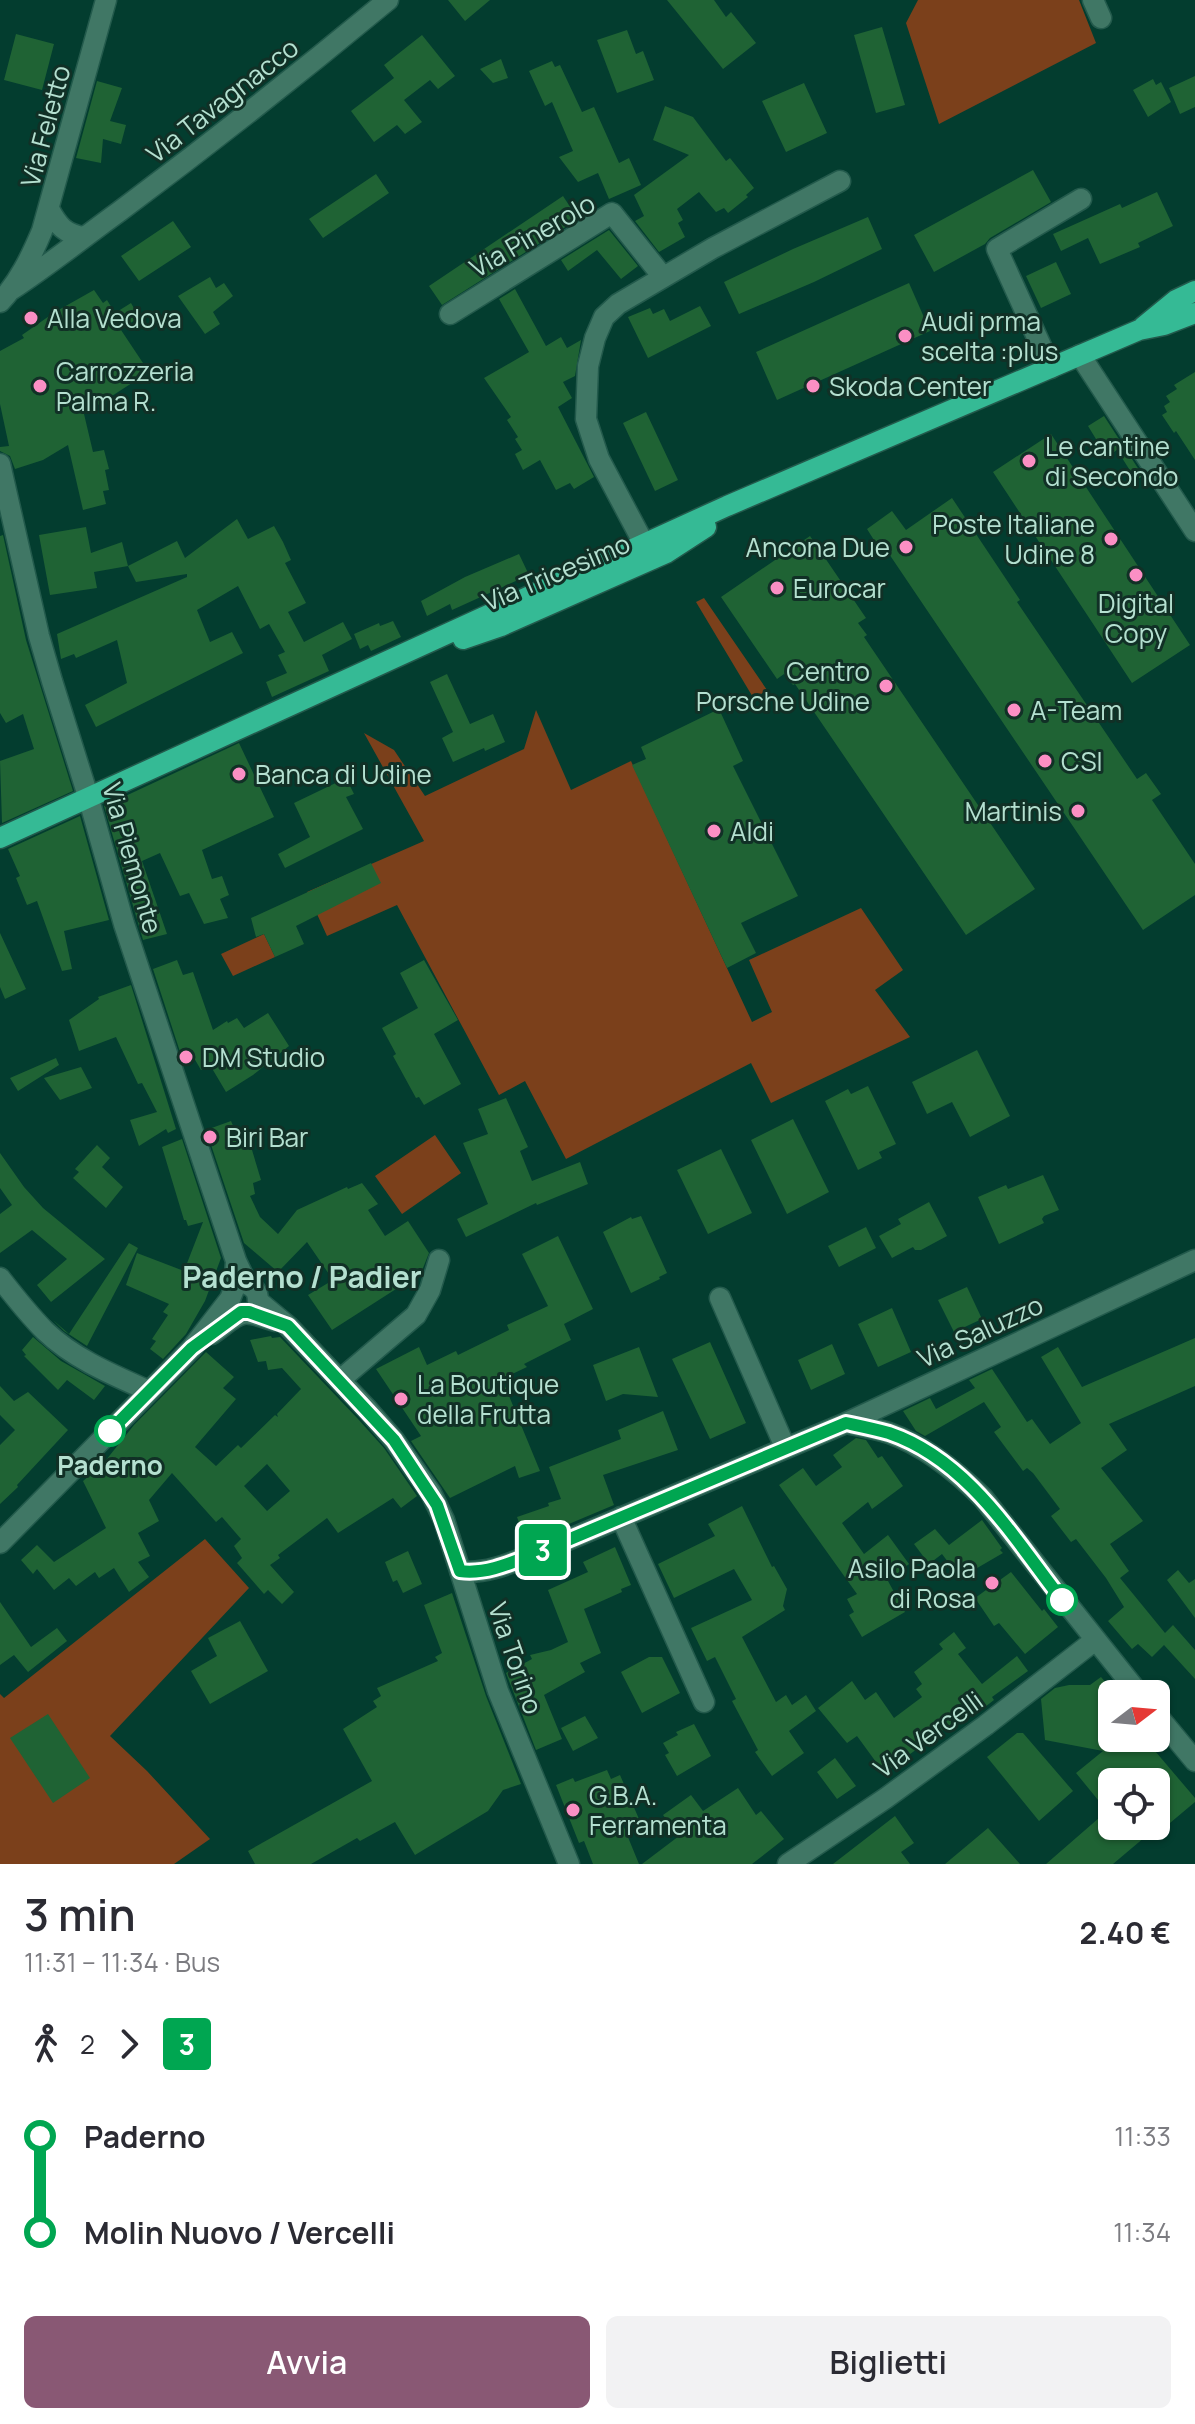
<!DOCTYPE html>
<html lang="it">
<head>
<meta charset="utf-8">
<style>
	body { margin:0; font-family:Manrope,sans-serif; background:#f2f2f3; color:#2b2b33; height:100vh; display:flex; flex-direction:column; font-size:30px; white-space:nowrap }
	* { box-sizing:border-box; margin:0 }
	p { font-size:26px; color:#7c7c81 }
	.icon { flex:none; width:44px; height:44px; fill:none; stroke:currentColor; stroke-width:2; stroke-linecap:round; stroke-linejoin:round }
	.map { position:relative; height:1864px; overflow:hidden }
	.drawer { display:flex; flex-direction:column; background:#fff; flex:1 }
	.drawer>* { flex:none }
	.badge { padding:0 16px; border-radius:6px; font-size:28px; line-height:52px }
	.needle { width:52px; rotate:74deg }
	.buttons { position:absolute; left:1098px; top:1680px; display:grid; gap:16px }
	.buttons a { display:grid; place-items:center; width:72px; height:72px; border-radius:12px; background:#fff; box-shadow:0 2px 6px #0004; font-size:40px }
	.map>.badge { position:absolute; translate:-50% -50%; box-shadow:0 0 0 4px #fff }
	.legs { display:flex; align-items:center; gap:12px; height:88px; padding:0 24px; font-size:26px }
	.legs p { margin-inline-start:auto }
	.overview { display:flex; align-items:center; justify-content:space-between; height:136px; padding:0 24px }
	h1 { font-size:44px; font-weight:600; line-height:60px }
	.action { display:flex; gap:16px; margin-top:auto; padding:16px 24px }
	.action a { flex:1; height:92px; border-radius:12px; background:#895874; color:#fff; font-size:32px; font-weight:600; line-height:92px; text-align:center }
	.action a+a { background:#f2f2f3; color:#2b2b33 }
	ul { padding:0 24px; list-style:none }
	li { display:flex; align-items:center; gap:28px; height:96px; font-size:30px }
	li i { display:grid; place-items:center; width:12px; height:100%; margin:0 10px; background:currentColor }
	li i::after { content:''; width:20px; height:20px; margin:-10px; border:6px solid; border-radius:50%; background:#fff }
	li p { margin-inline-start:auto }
	li:first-child i { background:linear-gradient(#0000 50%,currentColor 0) }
	li:last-child i { background:linear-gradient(currentColor 50%,#0000 0) }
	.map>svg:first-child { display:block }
	.green { fill:#7b401b }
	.building { fill:#1f6334; fill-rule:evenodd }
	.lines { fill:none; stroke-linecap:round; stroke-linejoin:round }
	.minor-casing { stroke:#235a4c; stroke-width:23 }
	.major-casing { stroke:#235a4c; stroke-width:23 }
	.minor { stroke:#407765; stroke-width:20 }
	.major { stroke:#35ba95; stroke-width:20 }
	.line-1-casing { stroke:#fff; stroke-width:18 }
	.line-1 { stroke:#00a651; stroke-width:12 }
	.poi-dot { fill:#fb8fc4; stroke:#113026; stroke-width:3 }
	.stop-1-dot { fill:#fff; stroke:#00a651; stroke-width:4 }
	.labels { text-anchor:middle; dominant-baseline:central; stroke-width:6; stroke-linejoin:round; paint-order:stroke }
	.street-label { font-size:26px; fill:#b4e0d0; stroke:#113026 }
	.poi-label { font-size:26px; fill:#b4e0d0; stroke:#113026; text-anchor:start }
	.stop-label { font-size:26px; font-weight:bold; fill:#b4e0d0; stroke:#113026 }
	.quarter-label { font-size:30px; font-weight:bold; fill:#b4e0d0; stroke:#113026 }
</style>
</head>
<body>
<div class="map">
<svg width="1195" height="1864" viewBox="0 0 1195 1864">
	<rect width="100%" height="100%" fill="#033d2f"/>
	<!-- green -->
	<path class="green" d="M918,0H1079L1096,43L939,124L906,23Z
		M704,598L767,690L754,699L696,602Z
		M536,710L571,790L631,761L752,1022L772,1012L749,960L861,908L903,970L875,990L910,1037L771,1103L751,1063L566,1159L525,1081L499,1095L397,905L327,936L307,892L424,841L364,733L394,750L425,796L524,749Z
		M264,934L275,957L233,976L221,954Z
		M435,1135L461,1173L402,1214L375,1176Z
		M205,1539L249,1588L110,1736L147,1771L210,1839L174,1864H0V1694L4,1698Z"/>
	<!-- building -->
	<path class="building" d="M448,0H490L465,21Z
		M667,0H714L726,17L731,12L756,43L723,69Z
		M882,27L905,105L876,113L854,35Z
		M627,30L636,54L643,51L654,80L617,93L597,40Z
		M16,34L54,44L42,90L4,80Z
		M422,35L455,76L438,89L430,80L404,100L422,122L405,134L397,125L374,142L351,111L394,78L384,65Z
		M501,59L508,78L493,83L480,69Z
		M552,61L555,67L560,65L582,112L594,107L619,163L629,158L641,185L609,199L598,173L578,182L559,157L573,151L552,102L545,106L529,71Z
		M1195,76V107L1180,114L1169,88Z
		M1153,79L1156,85L1161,82L1171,102L1148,117L1133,90Z
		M97,81L122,88L110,121L126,125L121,144L103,139L101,163L76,158Z
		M804,83L827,133L786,152L762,101Z
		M665,106L693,117L726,161L730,158L754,188L746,195L748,197L728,213L724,208L716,212L699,192L677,209L683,220L678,223L685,237L659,252L635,221L644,216L634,195L689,155L653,140Z
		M1033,170L1051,202L990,238L985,244L934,272L914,235Z
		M376,174L389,193L323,238L309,219Z
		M1157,192L1173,226L1138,243L1140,247L1100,264L1088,238L1061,251L1053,234L1120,204L1122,208Z
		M563,196L578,219L442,305L429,286Z
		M868,217L882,249L814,282L739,314L724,282L793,249Z
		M173,221L191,247L139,281L121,256Z
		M609,230L638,266L621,279L597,250L568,271L561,260Z
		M1056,262L1071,294L1041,308L1026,276Z
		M210,277L216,288L224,283L233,296L213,312L220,324L205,334L178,296Z
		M909,283L930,331L777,400L756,352Z
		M515,289L546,346L561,337L567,348L581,340L575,376L563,382L572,398L558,407L594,477L574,489L570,483L556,490L540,460L523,470L515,454L522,450L515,439L518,437L507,420L511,417L484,378L529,352L499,299Z
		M94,290L103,303L107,300L115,313L131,303L139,317L121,330L149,372L84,414L93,452L104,450L109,469L105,470L109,490L103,491L106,504L83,510L68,445L43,460L15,469L10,456L0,451V447L9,446L0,404V351L24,338L22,335L55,312Z
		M700,306L711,326L648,358L628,317L650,308L653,314L664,309L670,321Z
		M1195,372V460L1176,431L1174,433L1162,415L1167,412L1164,406L1170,402L1166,396L1177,389L1174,385Z
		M646,412L678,480L655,491L623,423Z
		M1104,416L1143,476L1136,480L1117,450L1107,457L1088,426Z
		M1051,434L1190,645L1132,683L993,472Z
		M952,498L1020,600L1017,602L1137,779L1146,773L1161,794L1152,800L1195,864V895L1143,930L883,545L879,548L867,529L892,511L906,530Z
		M237,519L248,539L274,526L283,542L291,560L285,563L306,603L288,612L304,642L343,622L352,639L322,655L329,671L272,697L266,682L287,673L278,655L285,652L269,624L260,629L238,586L197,610L210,642L232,632L243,653L96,727L85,705L127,683L117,640L76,658L74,654L61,659L57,634L187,577V574L136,582L128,566L177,541L185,558Z
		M86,527L91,553L122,542L128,566L94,572L97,588L50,595L39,535Z
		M3,535L26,640L73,791L2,823L0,761L34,749L23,714L6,723L0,713V536Z
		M810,536L866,618L858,623L867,635L864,637L1035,889L966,935L795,684L793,685L784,674L777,679L721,597Z
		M519,554L529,575L452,610L450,604L427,616L421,601L465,577Z
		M393,621L401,637L371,651L368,645L360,649L354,634L379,623L380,626Z
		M447,674L470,724L493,714L505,742L485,751L484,748L453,762L442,738L453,732L430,682Z
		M719,709L743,761L733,766L798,896L741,923L756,953L727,968L632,765L646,759L641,747Z
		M239,743L274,817L202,850L212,879L222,876L229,895L220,899L228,918L204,924L189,893L180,896L160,853L142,861L167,934L143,940L104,806Z
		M346,778L354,794L346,797L363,829L285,868L278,854L310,837L294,803Z
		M80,816L109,920L64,931L72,969L62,971L37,901L27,905L16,878L20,876L8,849Z
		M371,863L381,883L296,926L304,944L275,957L264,934L256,937L251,918Z
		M0,933L26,989L5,999L0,987Z
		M177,960L183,975L193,972L213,1030L227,1021L228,1023L237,1018L244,1028L268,1013L289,1046L253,1075L226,1092L210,1065L201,1070L194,1058L184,1064L153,969Z
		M424,960L458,1020L434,1034L461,1084L424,1105L419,1097L416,1098L393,1056L396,1054L382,1028L418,1008L400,973Z
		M131,985L176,1129L168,1133L166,1129L139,1146L130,1120L157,1112L142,1083L138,1084L116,1037L79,1051L69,1020L99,999L98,997Z
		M977,1050L1010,1116L970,1137L952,1102L927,1114L912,1082Z
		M56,1058L59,1065L18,1091L10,1078Z
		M81,1067L92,1088L60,1100L44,1078Z
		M868,1086L896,1144L879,1152L882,1158L858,1170L825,1101L848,1089L851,1094Z
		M506,1098L528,1147L520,1151L532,1181L580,1162L588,1184L537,1205L536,1203L466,1237L457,1219L488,1204L463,1143L488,1134L478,1109Z
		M793,1119L829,1192L787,1214L751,1140Z
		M231,1121L234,1128L236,1127L241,1143L249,1140L261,1180L253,1183L255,1194L250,1196L260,1217L278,1234L297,1210L347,1187L348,1189L362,1183L378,1204L368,1210L385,1236L408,1221L429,1253L421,1273L332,1330L308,1295L333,1280L307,1242L278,1272L244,1243L206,1130Z
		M182,1139L221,1258L205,1301L186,1334L163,1359L150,1349L156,1341L152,1339L168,1315L163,1312L169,1304L126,1285L137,1253L184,1271L203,1222L188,1226L186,1220H184L162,1147Z
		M97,1145L110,1158L102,1167L123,1187L106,1208L73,1178L79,1172L75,1169Z
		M721,1149L752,1213L708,1234L677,1170Z
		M0,1153L24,1187L43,1208L105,1259L51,1302L37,1285L67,1259L32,1230L0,1253V1214L12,1205L0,1188Z
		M1043,1175L1059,1210L1044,1216L1042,1219L1044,1223L999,1244L978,1197L1006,1185L1008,1189Z
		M929,1202L947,1236L921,1250H915L913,1247L892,1258L879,1236L901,1224L898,1219Z
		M641,1216L667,1273L659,1277L660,1279L631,1293L603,1232L631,1217L632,1219Z
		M866,1227L876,1248L839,1267L828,1246Z
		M558,1236L593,1309L564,1324L571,1340L524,1364L527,1367L502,1379L540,1471L519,1478L515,1466L450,1498L411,1441L421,1436L376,1369L419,1347L427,1365L456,1351L458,1355L509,1330L507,1325L548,1306L522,1254Z
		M129,1243L138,1248L87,1346L64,1331L53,1320L69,1334Z
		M967,1287L982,1319L954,1332L938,1300Z
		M892,1308L911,1352L878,1367L858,1324Z
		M271,1336L272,1338L280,1337L358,1419L384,1448L417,1496L401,1508L393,1498L338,1533L327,1518L278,1555L280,1558L270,1565L294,1592L282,1604L268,1590L264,1594L237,1563L242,1558L234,1546L241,1539L222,1517L216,1522L172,1473L149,1500L159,1521L138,1533L150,1556L138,1562L149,1577L129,1592L114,1568L99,1578L95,1572L76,1586L69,1578L54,1590L37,1569L33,1574L21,1560L37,1545L54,1562L106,1528L83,1481L102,1465L134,1425L206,1352L234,1377L223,1388L236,1399L195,1447L216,1466L238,1445L241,1448L275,1415L278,1417L277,1414L301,1389L282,1368L268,1370L266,1361L258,1362L250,1340ZM267,1464L290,1491L267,1511L244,1486Z
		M33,1337L61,1361L105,1386L94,1400L67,1380L58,1390L24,1356L26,1355L22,1350Z
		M1195,1338V1386L1109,1424L1127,1450L1101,1468L1143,1521L1110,1544L1129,1571L1120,1578L1165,1633L1173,1625L1195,1650V1679L1164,1645L1152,1657L1138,1644L1132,1649L1108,1621L1124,1607L1106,1578L1076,1539L1071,1542L1051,1516L1060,1509L1033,1473L1027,1468L1023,1471L994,1432L1001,1427L984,1402L925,1436L916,1431L903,1411L930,1398L936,1409L975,1388L969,1380L992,1369L1027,1422L1032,1419L1050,1444L1081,1423L1041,1357L1058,1347L1082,1387Z
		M710,1342L746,1423L710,1439L672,1359Z
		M832,1344L845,1374L811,1390L798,1360Z
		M639,1347L658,1397L623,1394L606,1401L593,1365Z
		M0,1386L14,1401L28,1392L68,1430L17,1485L18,1487L0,1504V1445L15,1430L0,1415Z
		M663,1411L678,1450L603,1475L614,1505L526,1542L517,1517L549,1506L548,1503L561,1499L549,1467L621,1439L618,1430Z
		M856,1438L866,1440L878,1458L882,1456L903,1486L872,1509L868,1502L842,1523L864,1554L888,1535L909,1564L888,1581L905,1612L862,1637L849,1615L854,1612L847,1599L857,1594L779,1485L803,1468L816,1486L842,1467L833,1455Z
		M742,1506L772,1567L774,1566L787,1589L783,1606L785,1610L742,1637L776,1702L786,1695L792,1705L806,1695L816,1711L789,1731L804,1753L772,1776L755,1752L758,1750L732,1701L736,1699L715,1657L707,1661L691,1628L752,1600L734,1569L674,1598L658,1564L715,1536L708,1524Z
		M982,1520L1002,1548L1000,1550L1003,1553L960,1578L942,1554L929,1564L914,1544L935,1529L949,1545Z
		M615,1547L631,1585L621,1589L622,1592L584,1609L601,1653L580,1663L585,1672L544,1695L562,1739L536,1750L506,1673L532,1659L530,1655L551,1650L568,1642L548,1590L588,1572L583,1562Z
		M408,1551L422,1584L403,1593L397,1580L393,1582L385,1562Z
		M1178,1570L1189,1583L1195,1579V1618L1167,1580Z
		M1011,1572L1042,1611L1044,1609L1058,1627L1025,1654L999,1623L994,1626L975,1598Z
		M452,1593L486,1696L521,1784L503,1790L488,1811L415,1855L395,1822L360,1841L357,1838L311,1864H255L248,1851L372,1781L343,1729L377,1707L373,1701L381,1696L377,1688L438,1661L435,1657L442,1653L424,1605Z
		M0,1602L31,1647L57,1628L67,1641L28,1672L14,1655L0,1665Z
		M240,1621L268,1671L210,1704L191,1671L217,1656L208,1638Z
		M954,1632L966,1648L958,1654L982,1684L1017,1656L1028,1671L992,1697L994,1700L976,1714L972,1709L884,1773L857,1736L847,1743L818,1708L852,1681L865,1700L876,1692L894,1718L922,1697L916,1689L922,1684L914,1672L943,1649L939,1644Z
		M649,1657H662L680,1693L642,1713L621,1672Z
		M1101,1677L1112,1690V1738H1144L1195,1798V1802L1164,1828L1156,1821V1782H1112V1826H1158L1113,1864H1046L1107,1811L1076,1773L1103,1751L1045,1740L1041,1699L1055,1688L1069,1685H1090Z
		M48,1714L90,1778L53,1803L10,1738Z
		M585,1716L598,1738L573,1751L561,1728Z
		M694,1724L711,1756L677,1776L665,1755L669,1753L663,1743L678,1735L676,1732Z
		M1017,1733H1023L1073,1791L1039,1821L987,1757Z
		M835,1758L856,1786L837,1799L817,1772Z
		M607,1770L611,1779L620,1775L639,1819L623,1825L639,1864H593L584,1841L579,1843L556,1785L573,1778L575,1782Z
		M738,1788L756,1815L761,1811L784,1839L752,1864H642L679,1836L663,1815L691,1795L703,1811Z
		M895,1816L914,1843L901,1852L910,1864H833Z
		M988,1828L1020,1864H945Z"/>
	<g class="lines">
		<defs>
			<path id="minor" d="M1093,0L1101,18
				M49,209C58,226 65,234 84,237
				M11,290C49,265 84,237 120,211C211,143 300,73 388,0
				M0,302C19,282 31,257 42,231L106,0
				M450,314L612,213L663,277
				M1080,355L1195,531
				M1051,368L997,249L1081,199
				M0,464L39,636L52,681L88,796L124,924L236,1261L247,1284C255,1288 258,1292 258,1301L288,1326L368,1410L394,1440L431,1493L444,1520L498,1691L569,1864
				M652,559L599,459L586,419L588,366L595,338L604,317L618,304L713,248L840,181
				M0,1278C14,1296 29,1315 45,1331C74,1359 113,1375 149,1391
				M720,1298L785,1447
				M212,1334C242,1312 238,1308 275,1321
				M340,1380L416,1315L430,1290L439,1260
				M846,1423C860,1426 876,1429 889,1433C925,1446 956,1471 983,1498L1139,1694
				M621,1517L704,1702
				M0,1543L192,1348L230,1299L234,1289L236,1261
				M460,1571C489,1575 517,1560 544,1550L846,1423L1195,1260
				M1156,1714L1195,1761
				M788,1864L886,1798L986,1725L1094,1641"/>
			<path id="major" d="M1143,327L1176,300L1195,291
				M463,639L501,626L666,553L706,527
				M0,838L727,506L1139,330L1164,325L1195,313"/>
		</defs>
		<!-- minor casing -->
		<use href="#minor" class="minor-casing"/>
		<!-- major casing -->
		<use href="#major" class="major-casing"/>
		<!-- minor -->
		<use href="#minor" class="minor"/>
		<!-- major -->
		<use href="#major" class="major"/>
	</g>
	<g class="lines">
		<defs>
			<path id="line-1" d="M110,1431L192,1348L241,1312H249L288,1326L394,1440L437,1505L460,1571C489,1575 517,1560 544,1550L846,1423C860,1426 875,1429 889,1433C968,1460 1013,1537 1062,1600"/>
		</defs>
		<!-- line-1 casing -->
		<use href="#line-1" class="line-1-casing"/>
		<!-- line-1 -->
		<use href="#line-1" class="line-1"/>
	</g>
	<!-- markers -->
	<g class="poi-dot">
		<circle cx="31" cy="318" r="8"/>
		<circle cx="905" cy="336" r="8"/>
		<circle cx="40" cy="386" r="8"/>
		<circle cx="813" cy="386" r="8"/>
		<circle cx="1029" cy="461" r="8"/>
		<circle cx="1111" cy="539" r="8"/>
		<circle cx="906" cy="547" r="8"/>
		<circle cx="1136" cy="575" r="8"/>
		<circle cx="777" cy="588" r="8"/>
		<circle cx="886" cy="686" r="8"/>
		<circle cx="1014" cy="710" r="8"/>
		<circle cx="1045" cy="761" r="8"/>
		<circle cx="239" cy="774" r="8"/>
		<circle cx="1078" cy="811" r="8"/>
		<circle cx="714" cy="831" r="8"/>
		<circle cx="186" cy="1057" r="8"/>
		<circle cx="210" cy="1137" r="8"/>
		<circle cx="401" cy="1399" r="8"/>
		<circle cx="992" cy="1583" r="8"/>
		<circle cx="573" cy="1810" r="8"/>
	</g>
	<g class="stop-1-dot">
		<circle cx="110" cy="1431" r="14"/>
		<circle cx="1062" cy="1600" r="14"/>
	</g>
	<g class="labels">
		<!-- street labels -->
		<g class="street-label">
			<text transform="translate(222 100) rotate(-38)">Via Tavagnacco</text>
			<text transform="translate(45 126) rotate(-75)">Via Feletto</text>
			<text transform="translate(532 235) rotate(-30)">Via Pinerolo</text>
			<text transform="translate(556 572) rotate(-23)">Via Tricesimo</text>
			<text transform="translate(133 858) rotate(74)">Via Piemonte</text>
			<text transform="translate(980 1331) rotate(-25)">Via Saluzzo</text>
			<text transform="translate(516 1658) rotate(71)">Via Torino</text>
			<text transform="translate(928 1734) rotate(-36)">Via Vercelli</text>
		</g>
		<!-- poi labels -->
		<g class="poi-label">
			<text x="47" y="318">Alla Vedova</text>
			<text x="921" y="321">Audi prma<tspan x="921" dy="30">scelta :plus</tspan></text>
			<text x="56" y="371">Carrozzeria<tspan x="56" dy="30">Palma R.</tspan></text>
			<text x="829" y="386">Skoda Center</text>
			<text x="1045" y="446">Le cantine<tspan x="1045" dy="30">di Secondo</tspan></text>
			<text x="1095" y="524" text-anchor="end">Poste Italiane<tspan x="1095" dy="30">Udine 8</tspan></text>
			<text x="890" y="547" text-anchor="end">Ancona Due</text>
			<text x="793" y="588">Eurocar</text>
			<text x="1136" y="603" text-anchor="middle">Digital<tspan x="1136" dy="30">Copy</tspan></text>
			<text x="870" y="671" text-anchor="end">Centro<tspan x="870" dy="30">Porsche Udine</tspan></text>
			<text x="1030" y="710">A-Team</text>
			<text x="1061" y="761">CSI</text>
			<text x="255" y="774">Banca di Udine</text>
			<text x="1062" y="811" text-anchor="end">Martinis</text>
			<text x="730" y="831">Aldi</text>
			<text x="202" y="1057">DM Studio</text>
			<text x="226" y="1137">Biri Bar</text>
			<text x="417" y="1384">La Boutique<tspan x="417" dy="30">della Frutta</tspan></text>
			<text x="976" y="1568" text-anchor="end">Asilo Paola<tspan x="976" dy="30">di Rosa</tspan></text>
			<text x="589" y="1795">G.B.A.<tspan x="589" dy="30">Ferramenta</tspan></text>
		</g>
		<!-- stop labels -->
		<g class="stop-label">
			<text x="110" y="1465">Paderno</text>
		</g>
		<!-- quarter labels -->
		<g class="quarter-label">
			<text x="302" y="1276">Paderno / Padier</text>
		</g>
	</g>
</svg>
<div class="buttons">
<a><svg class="needle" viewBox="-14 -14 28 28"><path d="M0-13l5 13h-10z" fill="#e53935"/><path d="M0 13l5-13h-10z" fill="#7c7c81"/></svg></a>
<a><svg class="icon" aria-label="locate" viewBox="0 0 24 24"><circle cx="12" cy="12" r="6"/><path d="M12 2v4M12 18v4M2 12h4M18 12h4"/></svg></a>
</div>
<b class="badge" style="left:543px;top:1550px;background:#00a651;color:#fff">3</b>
</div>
<section class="drawer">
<div class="overview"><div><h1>3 min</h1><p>11:31 – 11:34 · Bus</p></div><b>2.40 €</b></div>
<div class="legs"><svg class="icon" aria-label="walk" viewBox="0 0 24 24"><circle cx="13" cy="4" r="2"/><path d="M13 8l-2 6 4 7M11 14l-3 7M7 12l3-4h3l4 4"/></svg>2<svg class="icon" aria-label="forward" viewBox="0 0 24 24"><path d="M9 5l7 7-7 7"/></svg><b class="badge" style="background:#00a651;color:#fff">3</b></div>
<ul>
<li><i style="color:#00a651"></i><b>Paderno</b><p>11:33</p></li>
<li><i style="color:#00a651"></i><b>Molin Nuovo / Vercelli</b><p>11:34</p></li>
</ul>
<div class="action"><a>Avvia</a><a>Biglietti</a></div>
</section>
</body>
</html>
